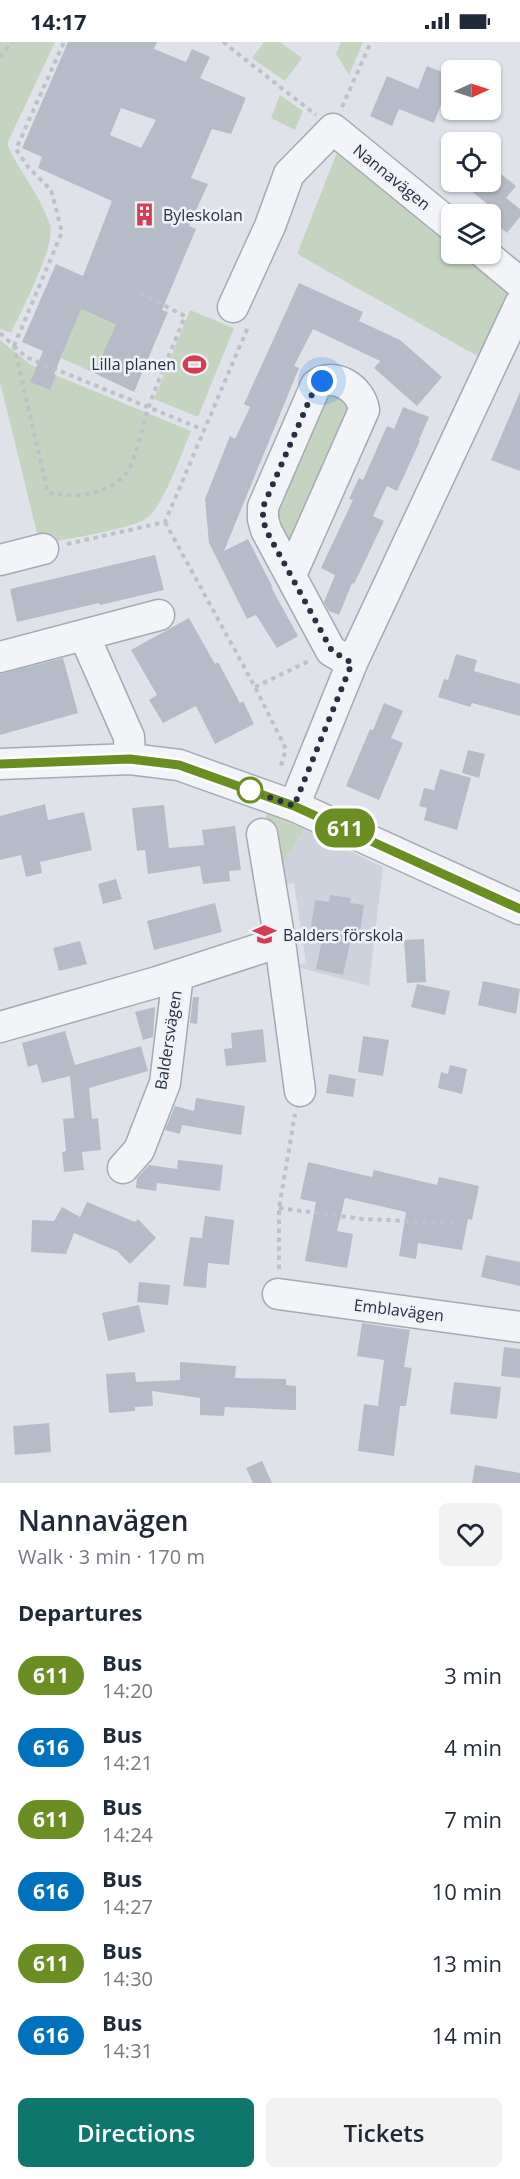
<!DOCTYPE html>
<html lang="en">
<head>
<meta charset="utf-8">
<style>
	body { margin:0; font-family:"Open Sans",sans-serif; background:#f2f2f3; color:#1f2937; height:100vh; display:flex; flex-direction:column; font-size:22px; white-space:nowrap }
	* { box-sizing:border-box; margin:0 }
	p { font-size:20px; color:#747a83 }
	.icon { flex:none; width:33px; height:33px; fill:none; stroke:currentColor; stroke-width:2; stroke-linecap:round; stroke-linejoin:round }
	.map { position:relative; height:1441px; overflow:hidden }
	.side { display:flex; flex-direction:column; background:#fff; flex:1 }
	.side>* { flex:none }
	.badge { padding:0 12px; border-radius:20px; font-size:21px; line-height:39px }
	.needle { width:39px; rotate:87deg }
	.controls { position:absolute; left:441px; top:18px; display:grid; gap:12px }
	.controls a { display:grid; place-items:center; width:60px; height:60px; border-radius:9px; background:#fff; box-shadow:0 2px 4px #0004; font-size:30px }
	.you { position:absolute; width:30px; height:30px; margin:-15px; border:4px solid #fff; border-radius:50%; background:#1a73e8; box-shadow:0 0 0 9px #1a73e833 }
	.map>.badge { position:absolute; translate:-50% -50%; box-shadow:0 0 0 3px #fff }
	h2 { padding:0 18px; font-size:22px; line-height:54px }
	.round { display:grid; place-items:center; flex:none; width:63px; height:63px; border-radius:9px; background:#f2f2f3 }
	.summary { display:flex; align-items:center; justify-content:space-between; height:102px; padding:0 18px }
	h1 { font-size:28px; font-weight:600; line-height:45px }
	.primary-button { display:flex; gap:12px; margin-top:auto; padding:12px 18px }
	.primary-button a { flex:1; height:69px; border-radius:9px; background:#0f766e; color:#fff; font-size:24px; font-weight:600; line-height:69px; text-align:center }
	.primary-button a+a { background:#f2f2f3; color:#1f2937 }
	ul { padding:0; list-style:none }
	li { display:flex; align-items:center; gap:18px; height:72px; padding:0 18px }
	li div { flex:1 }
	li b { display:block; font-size:22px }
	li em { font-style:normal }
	li .badge { min-width:66px; font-weight:700; text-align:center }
	.status { display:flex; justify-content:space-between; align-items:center; height:42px; padding:0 30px; background:#fff; direction:ltr }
	.status svg { height:16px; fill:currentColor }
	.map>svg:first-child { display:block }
	.built { fill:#cdd2dc }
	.green { fill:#c5d4c0 }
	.building { fill:#b6bcc7; fill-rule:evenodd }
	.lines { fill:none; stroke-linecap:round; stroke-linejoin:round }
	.minor-casing { stroke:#a4aab4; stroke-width:33 }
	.path { stroke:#bdc1c8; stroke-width:4; stroke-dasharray:4.5 4.5; stroke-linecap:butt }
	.minor { stroke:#f2f4f7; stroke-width:30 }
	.line-casing { stroke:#fff; stroke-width:14 }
	.line { stroke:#6b8e23; stroke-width:9 }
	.walk { stroke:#273142; stroke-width:6; stroke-dasharray:0 10.8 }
	.stop-dot { fill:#fff; stroke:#6b8e23; stroke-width:3 }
	.labels { text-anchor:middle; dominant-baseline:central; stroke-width:5; stroke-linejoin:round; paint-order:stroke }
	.street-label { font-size:16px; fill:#273142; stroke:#eff2f7 }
	.poi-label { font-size:16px; fill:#273142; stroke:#eff2f7; text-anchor:start }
</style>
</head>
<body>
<div class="status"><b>14:17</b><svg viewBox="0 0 49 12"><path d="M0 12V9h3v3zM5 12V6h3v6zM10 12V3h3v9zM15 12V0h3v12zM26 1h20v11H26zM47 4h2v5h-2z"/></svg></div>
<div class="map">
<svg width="520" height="1441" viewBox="0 0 520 1441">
	<rect width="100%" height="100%" fill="#dfe3e9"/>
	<!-- built -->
	<path class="built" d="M304,787L383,825L369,944L293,924L306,921L294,841L280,843L278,831Z"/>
	<!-- green -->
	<path class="green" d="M0,0H55L7,102C19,129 42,156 50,183C56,204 21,269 11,291L0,287Z
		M264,0H280L302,16L285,39L252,16Z
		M341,0H363L349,33L336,12Z
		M280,53L303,69L295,88L271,76Z
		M340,103L451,194L452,212H473L517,248L486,319L297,212Z
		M79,266L119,285L105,307L94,331L61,316Z
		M190,268L234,286L198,375L154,357Z
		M0,298L31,323L191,389C182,410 164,463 147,476C135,486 67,497 47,501L38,495L0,340Z
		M332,348L357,350L299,513L271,478L325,356Z
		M269,771L304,787L278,831L266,782V773Z"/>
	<!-- building -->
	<path class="building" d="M68,0H157L154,7L186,20L192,7L210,15L200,36L246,56L231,92L212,87L191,136L208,142L189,184L196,187L162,268L168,270L134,350L94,331L116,283L81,267L54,332L56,333L50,348L30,340L43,309L22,300L56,222L83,234L112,159L38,126L42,115L22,106ZM121,66L156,78L141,106L110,93Z
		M427,24L452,34L434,81L399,67L392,84L370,74L387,34L418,47Z
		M490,123L516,144L506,156L520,167V175L507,191L495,181L501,173L460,140H490Z
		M299,241L363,270L359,279L400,298L442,335L417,364L374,326L380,319L313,287L294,324L299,326L224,509L248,497L273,546L271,545L298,594L277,606L256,573L247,577L209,501L205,457L230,394L235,397L250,365L244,362Z
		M520,350V429L491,418Z
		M403,365L429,375L419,398L420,399L397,449L387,444L373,474L384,479L354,542L352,541L339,573L329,569L324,560L335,533L321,526L353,458L349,457L359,436L363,438L387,384L394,387Z
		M155,513L164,548L100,563L99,561L17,580L10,547Z
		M189,576L215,622L218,620L240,661L243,659L254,682L215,702L196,664L163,681L149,658L157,653L131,608Z
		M456,612L477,618L474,629L520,642V674L472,661L470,665L438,655L444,637L448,638Z
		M63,616L78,671L0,693V632Z
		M384,661L403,669L391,696L403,701L379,758L346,744L370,687L373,688Z
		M468,708L485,712L479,736L462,731Z
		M440,727L471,736L457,788L424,778L427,766L419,764L424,746L434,748Z
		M45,762L48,778L84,770L92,808L40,820L42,831L26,835L21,813L0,818V774Z
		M164,763L169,806L204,803L202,788L235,784L241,828L229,829L230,839L203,842L200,824L148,832L145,808L137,809L132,766Z
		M116,837L122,857L103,862L98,842Z
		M330,853L351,856L350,861L364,863L359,898L351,897L343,933L316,927L323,893L310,891L315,858L329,860Z
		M215,861L222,890L154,908L147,879Z
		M424,897L426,940L407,941L404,898Z
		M80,899L87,922L59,929L53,906Z
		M483,939L520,947L516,972L478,963Z
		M417,942L450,949L445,973L411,965Z
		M193,955H199L197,982L190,981Z
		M155,965L153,995L143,998L135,970Z
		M263,987L266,1020L226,1024L224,1007L232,1006L231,991Z
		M65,989L75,1023L141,1004L148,1029L89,1046L92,1077L98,1076L101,1108L82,1110L84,1128L64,1130L62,1110L66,1109L63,1077L74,1076L70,1034L42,1041L37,1022L28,1025L22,1001Z
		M363,994L389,998L383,1034L358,1030Z
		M450,1023L467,1027L462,1052L438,1046L441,1030L448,1032Z
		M329,1032L356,1037L353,1055L326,1051Z
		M196,1056L245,1064L241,1093L182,1083L180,1092L165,1088L175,1064L194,1069Z
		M178,1118L223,1123L220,1149L157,1141L156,1149L136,1146L137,1136L149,1123L177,1127Z
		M308,1120L372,1135L374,1128L437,1143L439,1135L479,1144L472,1178L468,1177L462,1208L418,1201L416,1217L399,1214L406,1170L345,1156L337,1189L353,1192L347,1226L305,1219L316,1160L300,1157Z
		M87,1160L135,1180L138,1177L156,1196L130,1222L117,1209L74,1191L66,1212L31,1210L32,1178L54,1179L62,1165L80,1175Z
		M205,1174L234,1178L229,1223L208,1221L206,1246L183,1244L190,1195L202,1196Z
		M486,1213L520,1220V1244L481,1235Z
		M139,1240L170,1243L168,1263L137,1260Z
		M139,1263L145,1290L108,1299L102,1271Z
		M362,1281L410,1288L404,1325L412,1326L406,1364H400L394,1414L358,1409L364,1362L378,1364L384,1318L357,1314Z
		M504,1305L520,1307V1336L501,1334Z
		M180,1320L236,1324L235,1336L286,1337V1343L296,1344V1368L225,1365L224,1374L200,1373V1356L152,1349L153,1364L135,1365V1369L109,1371L106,1332L135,1330L136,1340L180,1338Z
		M454,1340L501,1345L497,1377L450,1372Z
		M49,1381L51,1410L15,1413L13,1384Z
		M262,1419L272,1441H253L246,1426Z
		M475,1423L520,1431V1441H472Z"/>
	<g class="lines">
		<defs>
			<path id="minor" d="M485,212L520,241
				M233,265L270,184L289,132L333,87L452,184
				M0,518L43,507
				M291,533L364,368C361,347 335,329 316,343L263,465V477L266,488L331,609L352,621
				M84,593L129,695L130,717
				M0,615L159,573
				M0,722L130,717L179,723L294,764L520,867
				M294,764L352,621L520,262
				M262,792L280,900
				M0,985L157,940L280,900L300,1049
				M123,1126L139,1108L165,1041L178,933
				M278,1252L520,1285"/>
		</defs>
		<!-- minor casing -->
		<use href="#minor" class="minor-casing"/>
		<!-- path -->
		<path class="path" d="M223,0L316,73
			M0,15L12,0
			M342,65L371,0
			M0,291L14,304L48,451C75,455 99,455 122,436C135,426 143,380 149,364C160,334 173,304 185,274L135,249
			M14,304L62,190L51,148L28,125L16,107L64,0
			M14,304L26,315L204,388
			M165,480L255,645L286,707L280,727
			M67,502L165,480L248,285
			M255,645L309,619
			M279,1166L363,1177L453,1181
			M279,1227V1166L295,1072"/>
		<!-- minor -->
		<use href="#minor" class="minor"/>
	</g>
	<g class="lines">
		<defs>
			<path id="line" d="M0,722L130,717L179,723L294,764L520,867"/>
		</defs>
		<!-- line casing -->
		<use href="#line" class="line-casing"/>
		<!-- line -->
		<use href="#line" class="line"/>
		<!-- walk -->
		<path class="walk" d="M250,748L294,764L352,621L332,609L266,488L263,477V465L316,343L322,339"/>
	</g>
	<!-- icons -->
	<defs>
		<symbol id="building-bare" viewBox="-9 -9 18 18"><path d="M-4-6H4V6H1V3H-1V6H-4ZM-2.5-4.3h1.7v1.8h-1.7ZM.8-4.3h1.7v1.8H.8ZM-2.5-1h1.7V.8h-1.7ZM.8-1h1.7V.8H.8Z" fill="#d73b54" stroke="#eff2f7" stroke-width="2.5" paint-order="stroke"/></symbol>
		<symbol id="stadium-bare" viewBox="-9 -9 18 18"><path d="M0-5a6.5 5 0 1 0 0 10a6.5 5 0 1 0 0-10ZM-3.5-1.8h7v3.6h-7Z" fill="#d73b54" stroke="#eff2f7" stroke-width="2.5" paint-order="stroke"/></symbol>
		<symbol id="school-bare" viewBox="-9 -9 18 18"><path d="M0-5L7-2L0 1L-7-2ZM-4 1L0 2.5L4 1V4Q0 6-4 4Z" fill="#d73b54" stroke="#eff2f7" stroke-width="2.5" paint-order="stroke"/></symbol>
	</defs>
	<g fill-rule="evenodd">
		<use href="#building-bare" x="128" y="156" width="33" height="33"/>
		<use href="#stadium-bare" x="178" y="306" width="33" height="33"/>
		<use href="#school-bare" x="248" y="876" width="33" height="33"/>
	</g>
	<!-- markers -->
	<circle class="stop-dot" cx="250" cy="748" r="12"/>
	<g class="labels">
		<!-- street labels -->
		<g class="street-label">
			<text transform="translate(392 135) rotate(39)">Nannavägen</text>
			<text transform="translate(168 998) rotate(-81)">Baldersvägen</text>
			<text transform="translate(399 1268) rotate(7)">Emblavägen</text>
		</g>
		<!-- poi labels -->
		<g class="poi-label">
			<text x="163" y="173">Byleskolan</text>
			<text x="176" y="322" text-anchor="end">Lilla planen</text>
			<text x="283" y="893">Balders förskola</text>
		</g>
	</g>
</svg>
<div class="controls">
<a><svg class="needle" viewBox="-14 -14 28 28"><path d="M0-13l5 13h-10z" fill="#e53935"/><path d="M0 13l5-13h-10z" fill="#747a83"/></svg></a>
<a><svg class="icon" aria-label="locate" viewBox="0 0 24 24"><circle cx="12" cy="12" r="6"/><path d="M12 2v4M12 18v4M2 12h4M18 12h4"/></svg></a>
<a><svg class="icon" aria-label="layers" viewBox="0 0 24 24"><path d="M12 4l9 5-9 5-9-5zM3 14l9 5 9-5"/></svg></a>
</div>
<div class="you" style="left:322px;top:339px"></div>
<b class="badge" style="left:345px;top:786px;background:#6b8e23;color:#fff">611</b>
</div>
<section class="side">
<div class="summary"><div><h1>Nannavägen</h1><p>Walk · 3 min · 170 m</p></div><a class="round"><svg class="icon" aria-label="heart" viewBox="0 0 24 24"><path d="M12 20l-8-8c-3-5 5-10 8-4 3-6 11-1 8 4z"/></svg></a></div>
<h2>Departures</h2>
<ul>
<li><span class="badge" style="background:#6b8e23;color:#fff">611</span><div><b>Bus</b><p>14:20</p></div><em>3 min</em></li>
<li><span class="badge" style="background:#0072bc;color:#fff">616</span><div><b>Bus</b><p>14:21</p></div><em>4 min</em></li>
<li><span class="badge" style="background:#6b8e23;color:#fff">611</span><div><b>Bus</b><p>14:24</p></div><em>7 min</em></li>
<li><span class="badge" style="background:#0072bc;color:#fff">616</span><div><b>Bus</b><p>14:27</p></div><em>10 min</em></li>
<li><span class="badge" style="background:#6b8e23;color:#fff">611</span><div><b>Bus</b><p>14:30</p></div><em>13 min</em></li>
<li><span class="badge" style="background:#0072bc;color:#fff">616</span><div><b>Bus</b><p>14:31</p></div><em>14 min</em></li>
</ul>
<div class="primary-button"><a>Directions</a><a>Tickets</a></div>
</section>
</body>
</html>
